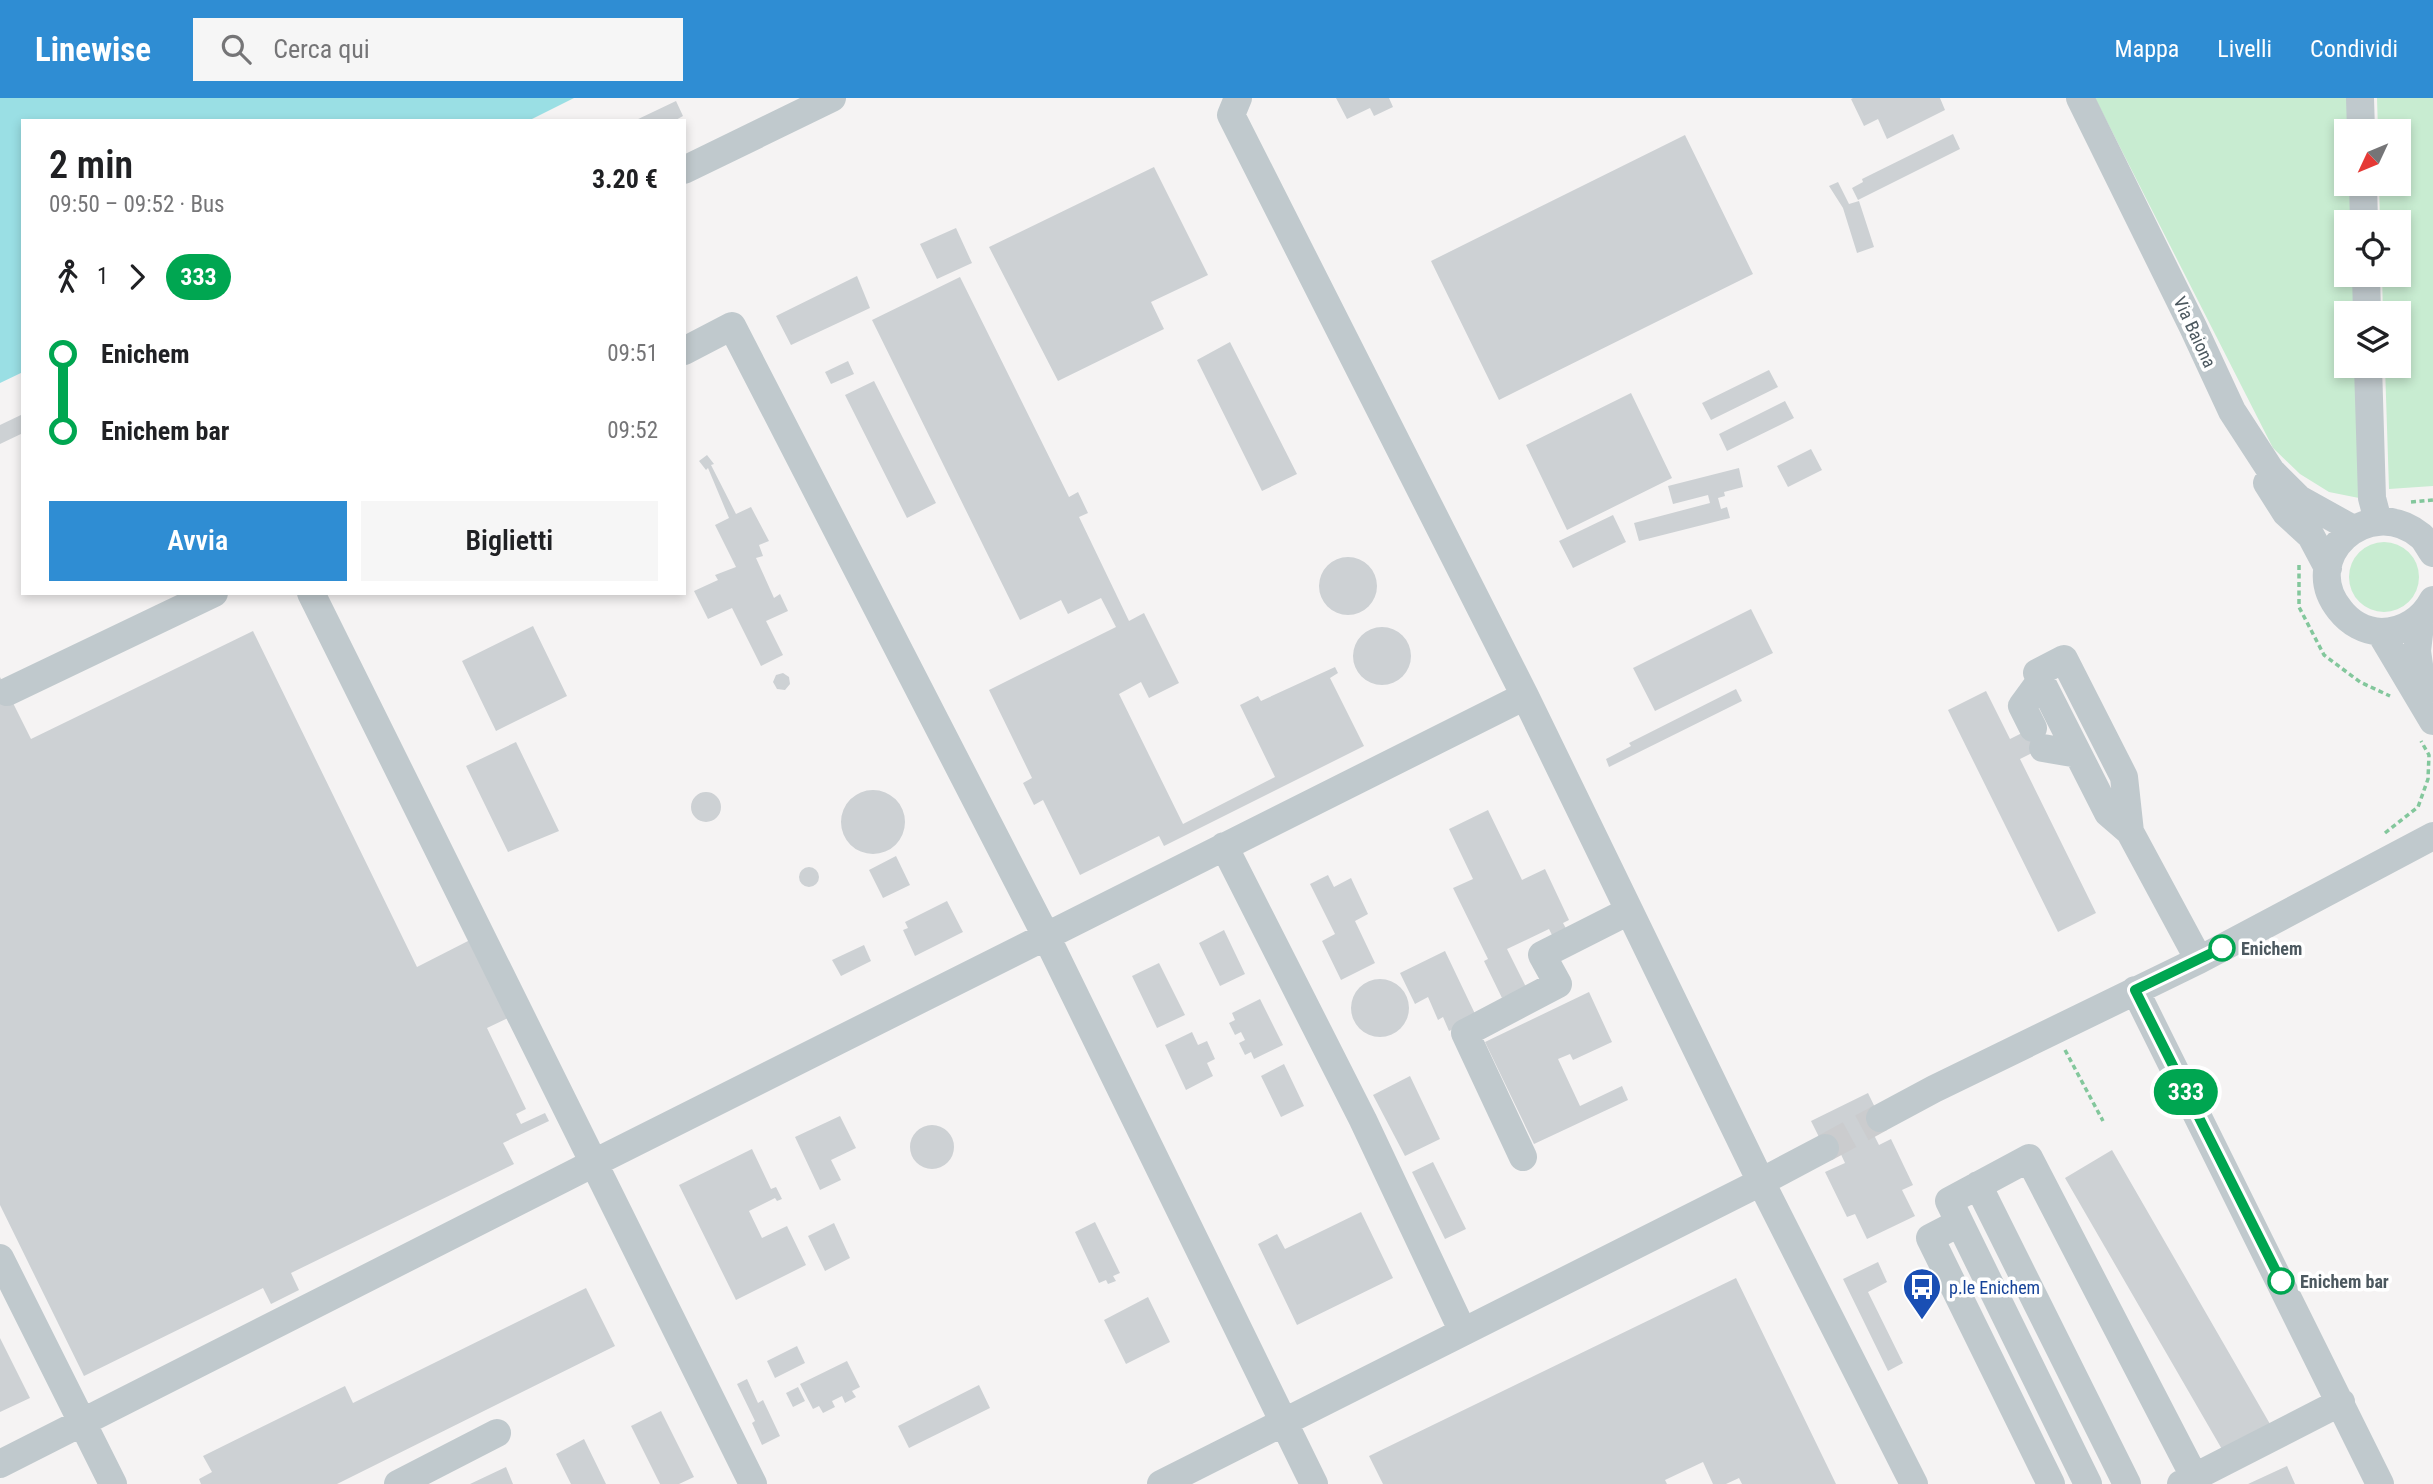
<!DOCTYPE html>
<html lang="it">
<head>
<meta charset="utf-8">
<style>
	body { margin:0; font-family:"Roboto Condensed",sans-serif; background:#f6f6f6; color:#202124; height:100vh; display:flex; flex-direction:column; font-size:26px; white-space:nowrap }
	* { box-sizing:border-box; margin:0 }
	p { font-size:23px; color:#757577 }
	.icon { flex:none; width:38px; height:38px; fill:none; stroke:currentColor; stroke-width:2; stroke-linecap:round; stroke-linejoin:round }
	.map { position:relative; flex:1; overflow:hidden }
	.panel { position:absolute; left:21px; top:21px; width:665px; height:476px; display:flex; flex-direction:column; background:#fff; border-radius:0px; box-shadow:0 4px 10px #0003 }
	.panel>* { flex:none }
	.badge { padding:0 14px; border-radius:23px; font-size:24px; line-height:46px }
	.needle { width:46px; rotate:226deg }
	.fabs { position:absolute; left:2334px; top:21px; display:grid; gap:14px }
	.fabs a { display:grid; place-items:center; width:77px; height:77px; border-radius:0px; background:#fff; box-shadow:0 4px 10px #0003; font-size:35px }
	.map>.badge { position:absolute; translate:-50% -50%; box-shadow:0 0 0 4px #fff }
	.legs { display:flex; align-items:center; gap:10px; height:77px; padding:0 28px; font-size:23px }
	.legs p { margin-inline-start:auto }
	.overview { display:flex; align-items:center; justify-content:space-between; height:119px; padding:0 28px }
	h1 { font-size:38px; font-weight:600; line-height:52px }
	.primary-button { display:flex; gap:14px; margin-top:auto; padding:14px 28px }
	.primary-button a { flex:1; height:80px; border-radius:0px; background:#2f8dd3; color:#fff; font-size:28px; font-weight:600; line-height:80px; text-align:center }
	.primary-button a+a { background:#f6f6f6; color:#202124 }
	ul { padding:0 28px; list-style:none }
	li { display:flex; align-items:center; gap:24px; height:77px; font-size:26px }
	li i { display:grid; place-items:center; width:10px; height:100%; margin:0 9px; background:currentColor }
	li i::after { content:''; width:18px; height:18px; margin:-9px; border:5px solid; border-radius:50%; background:#fff }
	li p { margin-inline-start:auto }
	li:first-child i { background:linear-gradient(#0000 50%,currentColor 0) }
	li:last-child i { background:linear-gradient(currentColor 50%,#0000 0) }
	header { display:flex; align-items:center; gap:42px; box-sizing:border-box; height:98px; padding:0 35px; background:#2f8dd3; color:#fff }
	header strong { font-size:33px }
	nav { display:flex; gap:38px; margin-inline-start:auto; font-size:24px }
	.search { width:490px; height:63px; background:#f6f6f6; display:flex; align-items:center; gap:18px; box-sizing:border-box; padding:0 24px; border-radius:0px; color:#757577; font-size:26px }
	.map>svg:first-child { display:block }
	.green { fill:#c8ecd1 }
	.water { fill:#9adfe4 }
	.building { fill:#cdd1d4 }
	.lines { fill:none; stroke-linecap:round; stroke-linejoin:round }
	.minor-tunnel { stroke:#cbccce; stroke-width:28; stroke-dasharray:28 14; stroke-linecap:butt }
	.path { stroke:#83c79c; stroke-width:3.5; stroke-dasharray:5 3.5; stroke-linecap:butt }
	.minor { stroke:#c0c9cd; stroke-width:28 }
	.line-1-casing { stroke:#fff; stroke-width:16 }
	.line-1 { stroke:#00a651; stroke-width:10 }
	.stop-1-dot { fill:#fff; stroke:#00a651; stroke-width:3.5 }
	.labels { text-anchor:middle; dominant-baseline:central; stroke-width:7; stroke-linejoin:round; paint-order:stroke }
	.street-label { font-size:18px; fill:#4c585f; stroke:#fff }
	.stop-label { font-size:18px; font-weight:bold; fill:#4c585f; stroke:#fff; text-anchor:start }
	.transit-label { font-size:18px; fill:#164399; stroke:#fff; text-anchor:start }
</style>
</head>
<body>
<header>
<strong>Linewise</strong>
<div class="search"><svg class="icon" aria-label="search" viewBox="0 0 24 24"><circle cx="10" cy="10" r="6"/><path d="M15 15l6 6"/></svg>Cerca qui</div>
<nav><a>Mappa</a><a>Livelli</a><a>Condividi</a></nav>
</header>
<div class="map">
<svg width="2433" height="1386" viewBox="0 0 2433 1386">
	<rect width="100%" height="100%" fill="#f5f3f3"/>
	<!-- green -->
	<path class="green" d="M2095,0H2350L2351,33H2347V86H2352L2353,124H2347V177H2354L2355,215H2347V268H2356L2359,400L2329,394L2300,376L2273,350Z
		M2377,0H2433V388L2389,391L2385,268H2399V215H2383L2382,177H2399V124H2380L2379,86H2399V33H2378Z
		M2349 479a35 35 0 1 1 70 0a35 35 0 1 1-70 0Z"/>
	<!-- water -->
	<path class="water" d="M0,0H574L528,23H23V274L0,285Z"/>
	<!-- building -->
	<path class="building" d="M1336,0H1389L1393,9L1374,18L1370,10L1347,21Z
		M1853,0H1940L1945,12L1887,41L1878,21L1864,28L1851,1Z
		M676,3L683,18L674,23H634Z
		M1953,36L1960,51L1858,102L1852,90L1863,84L1862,81Z
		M1685,37L1753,176L1499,302L1431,163Z
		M1154,69L1208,177L1151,204L1164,231L1058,283L989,149Z
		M1838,84L1849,106L1859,103L1874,149L1857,155L1843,110L1829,88Z
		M956,130L972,165L937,181L920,146Z
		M857,178L870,210L791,247L776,218Z
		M960,179L1069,399L1078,394L1088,415L1079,419L1129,523L1144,515L1179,585L1149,600L1141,584L1119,596L1183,726L1275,679L1240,607L1258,598L1261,603L1335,569L1338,575L1330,580L1364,648L1164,748L1159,738L1080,777L1043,702L1034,707L1023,685L1032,680L989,592L1116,529L1101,500L1068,516L1061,502L1020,522L872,222Z
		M1230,244L1297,376L1262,393L1197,262Z
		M848,263L854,276L831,286L825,274Z
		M1769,272L1778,289L1711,322L1702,305Z
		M874,283L936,405L907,420L845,297Z
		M1631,295L1672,380L1567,432L1526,347Z
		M1785,303L1794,320L1727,353L1719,336Z
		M23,316V335L0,346V327Z
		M1811,351L1822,372L1788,389L1777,368Z
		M707,357L714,366L711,367L736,416L751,409L769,443L759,447L763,458L756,460L774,500L780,496L788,513L766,523L783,557L761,568L732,510L708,521L694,493L718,482L715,477L736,469L715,427L729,420L708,370L706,372L699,363Z
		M1739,370L1743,389L1724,394L1725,398L1718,400L1721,411L1727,409L1730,420L1639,443L1634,425L1710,405L1708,397L1673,406L1668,388Z
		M1613,417L1626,444L1573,470L1559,443Z
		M1319 488a29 29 0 1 1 58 0a29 29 0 1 1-58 0Z
		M1751,511L1773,555L1655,613L1633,570Z
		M533,528L567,598L496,633L462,563Z
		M1353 558a29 29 0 1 1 58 0a29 29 0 1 1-58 0Z
		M253,533L417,869L470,842L508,920L487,930L526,1011L516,1016L521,1026L545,1015L549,1023L503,1045L514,1066L291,1175L299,1192L271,1206L263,1190L84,1278L0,1107V579L31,641Z
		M783,575L789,579L790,586L785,592L777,591L773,584L776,577Z
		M1736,591L1742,603L1609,669L1606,661L1631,648L1629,645Z
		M1986,593L2010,641L2040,626L2050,646L2020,661L2096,815L2058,834L1948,612Z
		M516,644L559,733L508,754L466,668Z
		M841 724a32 32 0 1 1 64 0a32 32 0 1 1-64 0Z
		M691 709a15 15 0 1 1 30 0a15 15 0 1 1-30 0Z
		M1488,712L1522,782L1545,771L1569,822L1563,825L1569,836L1555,843L1549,831L1507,851L1526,889L1502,900L1484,863L1488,861L1453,790L1473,781L1449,731Z
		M896,758L910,787L883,800L869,772Z
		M799 779a10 10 0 1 1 20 0a10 10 0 1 1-20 0Z
		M1328,777L1334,789L1351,780L1368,816L1355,823L1375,865L1341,882L1322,843L1335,836L1310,786Z
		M947,803L963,834L915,858L903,832L908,830L905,824Z
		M1224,832L1245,876L1220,888L1199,845Z
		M864,847L871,863L841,878L832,862Z
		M1445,853L1477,920L1449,933L1443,919L1438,922L1428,899L1415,906L1400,875Z
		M1159,865L1185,917L1157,930L1132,878Z
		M1351 910a29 29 0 1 1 58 0a29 29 0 1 1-58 0Z
		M1589,894L1612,944L1573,962L1570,956L1558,961L1580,1008L1622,988L1628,1002L1534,1046L1485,944Z
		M1260,901L1283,947L1254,961L1251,954L1245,957L1239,945L1245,942L1241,934L1235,937L1229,925L1235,922L1232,915Z
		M1192,934L1198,947L1207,943L1215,961L1207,965L1213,978L1186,992L1165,947Z
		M1284,966L1304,1008L1281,1019L1261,978Z
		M1410,978L1440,1041L1405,1058L1373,997Z
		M1868,995L1884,1028L1872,1033L1879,1047L1891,1041L1913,1087L1902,1092L1915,1118L1867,1141L1855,1116L1847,1119L1825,1074L1845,1065L1838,1050L1827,1055L1811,1023Z
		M840,1018L856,1050L831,1062L841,1082L820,1092L795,1039Z
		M910 1049a22 22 0 1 1 44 0a22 22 0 1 1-44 0Z
		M752,1051L771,1091L776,1089L782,1101L777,1103L775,1100L749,1113L762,1140L787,1128L806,1167L736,1202L679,1087Z
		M2112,1052L2270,1326L2223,1353L2065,1080Z
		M1433,1064L1466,1131L1445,1141L1412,1074Z
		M1361,1114L1393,1180L1297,1227L1258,1146L1277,1136L1285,1151Z
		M1095,1124L1120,1175L1113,1178L1116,1183L1108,1186L1106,1182L1099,1185L1075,1134Z
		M834,1125L850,1160L825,1173L808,1138Z
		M1878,1164L1887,1184L1868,1194L1903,1265L1888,1273L1843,1181Z
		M1736,1180L1836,1386H1742L1739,1380L1726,1386H1713L1703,1364L1665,1382L1667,1386H1383L1369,1358Z
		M586,1190L615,1248L337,1386H201L199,1381L212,1374L203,1358L345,1288L353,1305Z
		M1148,1199L1170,1244L1126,1266L1104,1222Z
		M0,1240L30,1300L0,1314Z
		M797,1248L805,1265L775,1280L767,1263Z
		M847,1263L860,1289L852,1293L856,1299L845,1305L842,1298L832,1303L835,1309L823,1315L819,1308L813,1311L800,1286Z
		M747,1281L758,1305L763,1302L780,1338L762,1347L752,1325L755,1323L737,1286Z
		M979,1287L990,1310L909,1350L898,1328Z
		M798,1289L805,1303L793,1309L786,1295Z
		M661,1313L694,1379L679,1386H660L631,1328Z
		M584,1341L606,1386H571L556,1356Z
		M2287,1368L2295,1386H2248Z
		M506,1369L513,1386H470Z"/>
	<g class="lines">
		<!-- minor-tunnel -->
		<path class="minor-tunnel" d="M1825,1050L1880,1020"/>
		<!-- path -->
		<path class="path" d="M2411,404L2433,402
			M2299,467V509L2324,557L2360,584L2390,598
			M2385,735L2418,709L2428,681L2429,657L2421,643
			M2065,952L2103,1023"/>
		<!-- minor -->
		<path class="minor" d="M1238,0L1231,17L1525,598L1761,1084L1914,1386
			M2080,0L2193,229L2232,313L2271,373L2299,401L2353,431
			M2360,0L2361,33
			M684,72L832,0
			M2363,86L2364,124
			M2366,177L2367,215
			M684,253L732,228L1046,838L1314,1386
			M2368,268L2372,400L2378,423
			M2267,385L2286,415L2311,438L2328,470
			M2433,455C2429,450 2426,442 2421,438C2368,394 2297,460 2340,512C2350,525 2365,533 2381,534C2404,534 2423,521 2433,502
			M311,495L753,1386
			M2421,519L2417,553L2423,595
			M2380,534L2433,623
			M7,594L214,495
			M2033,630L2022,608L2041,582
			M2043,650L2078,656
			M2130,734L2124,679L2064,561L2037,575L2108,715L2130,734L2199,862
			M1224,748L1363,1022L1463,1234
			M2135,892L2380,1386
			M1880,1020L1934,991L2199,862L2433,738
			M1523,1059L1465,935L1558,886L1542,857L1629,813
			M1978,1087L2127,1386
			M1959,1125L1930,1140L2051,1386
			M0,1160L113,1386
			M0,1366L594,1065L1525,598
			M398,1386L497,1335
			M1161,1386L1761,1084L1825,1050
			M2088,1386L1949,1103L2029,1060L2198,1386
			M2181,1386L2341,1304"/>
	</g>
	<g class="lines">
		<defs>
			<path id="line-1" d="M2222,850L2135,892L2281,1183"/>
		</defs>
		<!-- line-1 casing -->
		<use href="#line-1" class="line-1-casing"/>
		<!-- line-1 -->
		<use href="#line-1" class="line-1"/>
	</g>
	<!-- icons -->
	<defs>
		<symbol id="bus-pin" viewBox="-11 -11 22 30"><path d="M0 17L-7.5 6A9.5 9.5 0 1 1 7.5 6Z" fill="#1a4fb4" stroke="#fff"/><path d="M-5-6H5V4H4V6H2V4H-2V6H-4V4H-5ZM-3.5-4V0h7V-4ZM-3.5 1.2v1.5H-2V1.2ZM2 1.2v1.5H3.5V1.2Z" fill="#fff"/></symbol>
	</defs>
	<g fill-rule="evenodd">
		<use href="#bus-pin" x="1900" y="1167" width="44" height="60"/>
	</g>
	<!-- markers -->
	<g class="stop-1-dot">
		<circle cx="2222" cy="850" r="12"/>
		<circle cx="2281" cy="1183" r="12"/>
	</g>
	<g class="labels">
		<!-- street labels -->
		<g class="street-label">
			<text transform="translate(2195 234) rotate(65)">Via Baiona</text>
		</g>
		<!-- stop labels -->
		<g class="stop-label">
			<text x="2241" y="850">Enichem</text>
			<text x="2300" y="1183">Enichem bar</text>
		</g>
		<!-- transit labels -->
		<g class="transit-label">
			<text x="1949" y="1189">p.le Enichem</text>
		</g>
	</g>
</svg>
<div class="fabs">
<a><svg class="needle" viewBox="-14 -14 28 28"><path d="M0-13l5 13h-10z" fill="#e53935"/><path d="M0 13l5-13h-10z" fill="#757577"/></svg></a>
<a><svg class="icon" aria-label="locate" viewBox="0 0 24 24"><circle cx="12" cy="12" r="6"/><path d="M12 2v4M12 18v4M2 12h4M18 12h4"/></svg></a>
<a><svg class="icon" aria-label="layers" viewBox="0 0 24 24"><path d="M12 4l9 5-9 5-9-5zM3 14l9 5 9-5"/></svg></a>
</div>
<b class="badge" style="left:2186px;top:994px;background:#00a651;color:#fff">333</b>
<section class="panel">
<div class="overview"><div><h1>2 min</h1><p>09:50 – 09:52 · Bus</p></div><b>3.20 €</b></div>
<div class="legs"><svg class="icon" aria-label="walk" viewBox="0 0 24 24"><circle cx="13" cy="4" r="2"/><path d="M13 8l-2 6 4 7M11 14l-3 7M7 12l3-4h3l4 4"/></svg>1<svg class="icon" aria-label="forward" viewBox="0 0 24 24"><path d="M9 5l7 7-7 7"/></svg><b class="badge" style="background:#00a651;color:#fff">333</b></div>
<ul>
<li><i style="color:#00a651"></i><b>Enichem</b><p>09:51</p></li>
<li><i style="color:#00a651"></i><b>Enichem bar</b><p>09:52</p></li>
</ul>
<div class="primary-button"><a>Avvia</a><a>Biglietti</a></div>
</section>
</div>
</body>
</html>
